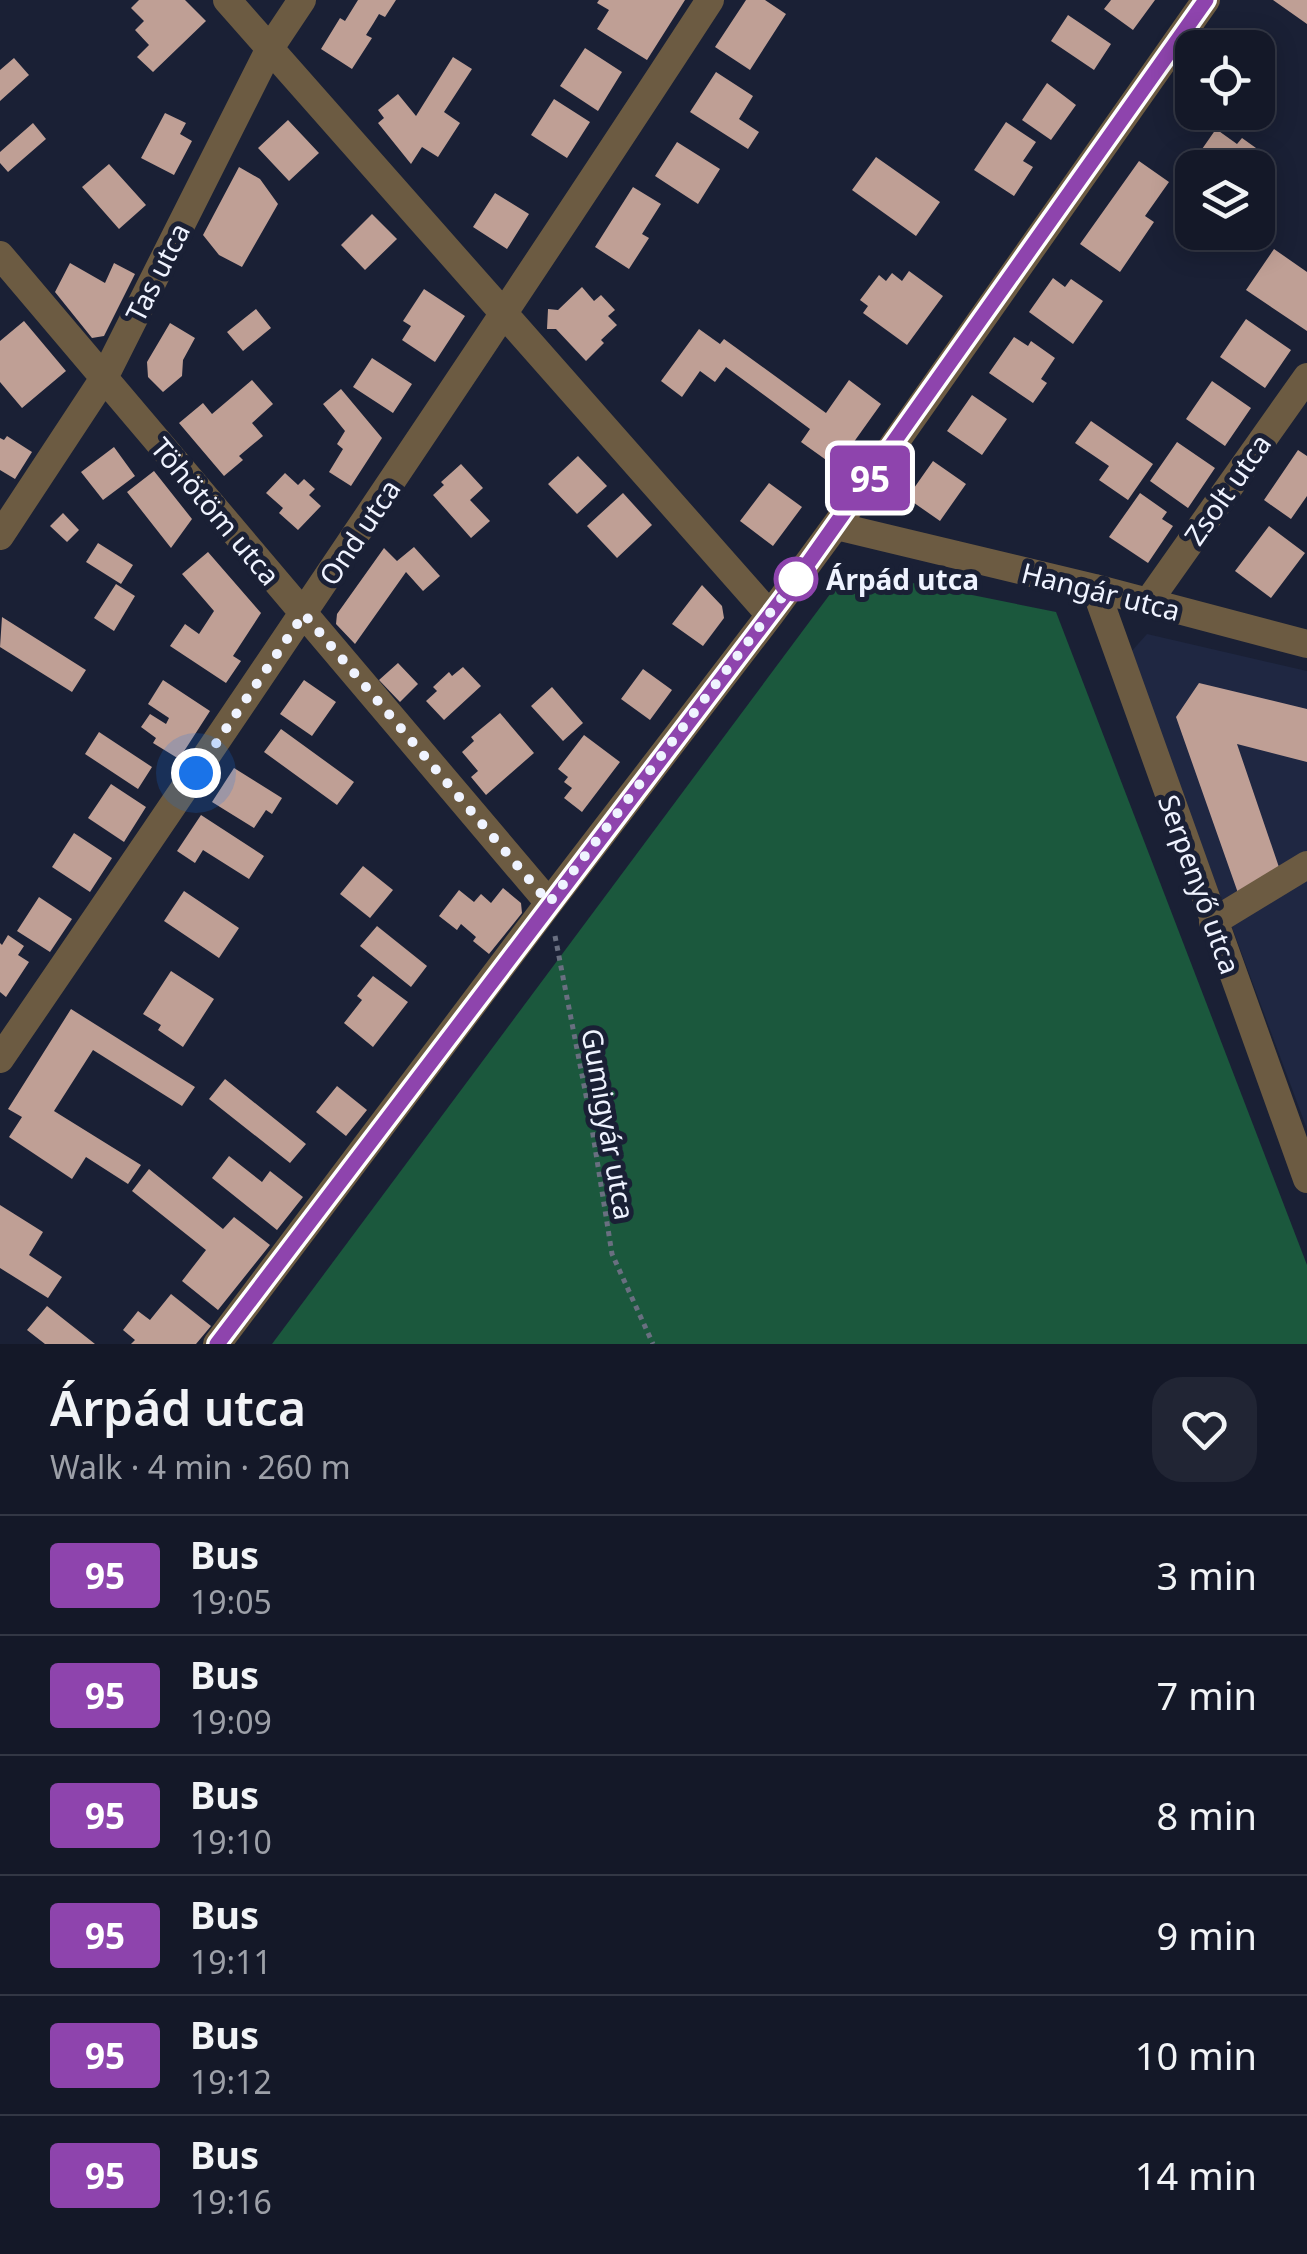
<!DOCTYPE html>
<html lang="en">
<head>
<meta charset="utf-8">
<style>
	body { margin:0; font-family:"Noto Sans",sans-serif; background:#212534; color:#f1f3f6; height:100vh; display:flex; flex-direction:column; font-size:38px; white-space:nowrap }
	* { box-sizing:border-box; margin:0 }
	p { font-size:32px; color:#9da0a8 }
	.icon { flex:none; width:55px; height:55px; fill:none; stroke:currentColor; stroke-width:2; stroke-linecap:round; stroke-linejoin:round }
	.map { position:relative; height:1344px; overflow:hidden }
	.drawer { display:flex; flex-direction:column; background:#141828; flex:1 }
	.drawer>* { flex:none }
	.badge { padding:0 20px; border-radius:8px; font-size:35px; line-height:65px }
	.buttons { position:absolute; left:1175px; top:30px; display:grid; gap:20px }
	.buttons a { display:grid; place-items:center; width:100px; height:100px; border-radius:20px; background:#141828; box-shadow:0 5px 25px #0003,0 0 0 2px #333745; font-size:50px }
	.you { position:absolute; width:50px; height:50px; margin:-25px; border:8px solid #fff; border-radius:50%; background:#1a73e8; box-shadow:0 0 0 15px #1a73e833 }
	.map>.badge { position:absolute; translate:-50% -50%; box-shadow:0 0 0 5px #fff }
	.round { display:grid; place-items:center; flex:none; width:105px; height:105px; border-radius:30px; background:#212534 }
	.overview { display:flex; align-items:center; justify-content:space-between; height:170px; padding:0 50px }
	h1 { font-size:48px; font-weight:600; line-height:75px }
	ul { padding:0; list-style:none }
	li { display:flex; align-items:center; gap:30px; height:120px; padding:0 50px; border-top:2px solid #333745 }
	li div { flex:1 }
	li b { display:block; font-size:38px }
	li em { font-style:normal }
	li .badge { min-width:110px; font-weight:700; text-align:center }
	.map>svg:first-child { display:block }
	.built { fill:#1f2742 }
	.forest { fill:#1b583d }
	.building { fill:#bf9f95 }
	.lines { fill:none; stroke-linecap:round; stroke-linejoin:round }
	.path { stroke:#696f80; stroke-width:5; stroke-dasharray:5 5; stroke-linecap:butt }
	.minor { stroke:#6c5b42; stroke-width:28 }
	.line-casing { stroke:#fff; stroke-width:22 }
	.line { stroke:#8e44ad; stroke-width:15 }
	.walk { stroke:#eff3ff; stroke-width:10; stroke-dasharray:0 18 }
	.stop-dot { fill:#fff; stroke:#8e44ad; stroke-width:5 }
	.labels { text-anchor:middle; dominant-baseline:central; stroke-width:10; stroke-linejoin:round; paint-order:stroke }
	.street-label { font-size:28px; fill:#eff3ff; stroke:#1a2035 }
	.stop-label { font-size:28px; font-weight:bold; fill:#eff3ff; stroke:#1a2035; text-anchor:start }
</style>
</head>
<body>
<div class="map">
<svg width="1307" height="1344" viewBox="0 0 1307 1344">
	<rect width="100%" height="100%" fill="#1a2035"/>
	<!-- built -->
	<path class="built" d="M1147,634L1307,671V1129L1130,653Z"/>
	<!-- forest -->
	<path class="forest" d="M848,570L1056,612L1307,1265V1344H272Z"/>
	<!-- building -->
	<path class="building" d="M139,0H185L206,21L153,72L137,57L149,45L135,30L144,21L131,8Z
		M358,0H396L385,17L379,14L373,24L366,35L372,38L352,69L321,49L340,18L345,21Z
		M599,0H685L647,60L597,29L609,10L597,3Z
		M746,0H765L786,14L750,70L715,47Z
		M1111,0H1155L1133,30L1104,9Z
		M1273,0H1307V24Z
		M1068,15L1111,44L1094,70L1051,41Z
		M1237,28L1269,50L1258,66V48H1224Z
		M585,48L622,72L598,111L560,86Z
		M453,57L472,69L444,112L460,123L438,157L422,147L411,164L378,123L384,118L378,110L398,94L416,116Z
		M14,58L29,75L0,101V70Z
		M716,72L753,96L739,119L759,132L748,149L690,112Z
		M1047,83L1076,105L1051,140L1022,120Z
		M554,99L590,122L567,158L531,135Z
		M165,113L186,123L180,134L192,141L174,175L141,158Z
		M288,120L319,153L289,181L258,148Z
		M1006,122L1036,142L1023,161L1033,167L1014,196L974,170Z
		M33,123L46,139L8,172L0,163V152Z
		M1216,129L1237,144L1242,138L1256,148L1242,168H1200L1193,162Z
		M677,142L720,169L698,204L655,176Z
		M876,157L940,202L916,236L852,190Z
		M1139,161L1169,182L1145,216L1154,222L1120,272L1080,244Z
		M109,164L146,205L119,229L82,187Z
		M239,167L260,179L278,204L242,267L219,255L203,235Z
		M633,187L661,204L642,234L649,238L629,269L595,247Z
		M495,193L529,214L507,249L473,227Z
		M372,214L397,239L365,270L341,245Z
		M1274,249L1307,272V331L1246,290Z
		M70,263L105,283L114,263L135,274L104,336L92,338L55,292Z
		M909,271L943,296L907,345L863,313L868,306L860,300L879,275L886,281L892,273L902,281Z
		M1053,278L1065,287L1071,279L1103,301L1073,344L1029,312Z
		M582,287L594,301L601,295L615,310L608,316L617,325L601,340L604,343L586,361L556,329H547L548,309L558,310Z
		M424,289L465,316L435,362L402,340L411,326L403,321Z
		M256,309L271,328L243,351L227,332Z
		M1246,319L1291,350L1265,388L1220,357Z
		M24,321L66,371L22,408L0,382V341Z
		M170,323L195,338L183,360L182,376L163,392L148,377L147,362Z
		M699,329L720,344L724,339L826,413L849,380L881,404L836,467L801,442L810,429L726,367L715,382L700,371L682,397L661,381Z
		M1014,337L1028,346L1031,341L1055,358L1041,379L1047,383L1033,403L989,373Z
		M372,358L412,384L393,413L353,387Z
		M252,380L273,404L252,423L263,436L239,456L243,460L224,476L179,423L203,403L212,414Z
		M1212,381L1251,408L1225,446L1186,419Z
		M341,389L382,438L351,486L329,472L343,449L337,444L345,431L323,404Z
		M972,395L1007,419L982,455L947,431Z
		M1091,421L1153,464L1128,500L1099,480L1109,466L1075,443Z
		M7,436L32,452L15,479L0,470V438L4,440Z
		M1177,442L1215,468L1188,508L1150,481Z
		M114,447L135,476L103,500L81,472Z
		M1298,450L1307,456V496L1291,519L1264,500Z
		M578,456L607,486L577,514L548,484Z
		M933,461L966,484L940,521L907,498Z
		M461,464L483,488L470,500L490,521L471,538L433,495L444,485L441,482Z
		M154,471L192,519L171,548L127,492Z
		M285,473L298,485L304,479L315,489L309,495L321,506L298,530L279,513L283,508L266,493Z
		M769,483L802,507L773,546L740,521Z
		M623,493L652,525L617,558L587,526Z
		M1140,493L1167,512L1162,519L1173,526L1148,563L1109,537Z
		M63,513L79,530L67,542L50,526Z
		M1269,526L1305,553L1271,598L1235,571Z
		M98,543L133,565L121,584L86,562Z
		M414,547L440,576L423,591L406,572L355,644L336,624L337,614L384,548L397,561Z
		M208,552L261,613L233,656L241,661L226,683L170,646L185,624L199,634L214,611L182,574Z
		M116,584L135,596L114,631L94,618Z
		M702,585L722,606L724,618L703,646L672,624Z
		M2,617L86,670L72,692L0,647Z
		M398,663L418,684L400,702L379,680Z
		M463,667L481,686L444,720L426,701L437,691L433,687L449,672L452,676Z
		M643,669L672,690L650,720L621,699Z
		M163,680L210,711L179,759L153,743L156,738L141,727L150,714L166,724L169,718L148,704Z
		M304,680L336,702L312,736L280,714Z
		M1199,683L1307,709V762L1237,744L1283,879L1238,893L1176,717Z
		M552,687L583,723L563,741L531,706Z
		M500,713L534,753L486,795L471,777L478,771L462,752L474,741L471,737Z
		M281,729L354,782L337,805L264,752Z
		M99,732L152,767L138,789L85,754Z
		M584,735L620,762L582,812L564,798L572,788L564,782L568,777L558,769Z
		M234,768L282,798L272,814L266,810L254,828L212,802Z
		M111,784L146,807L124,842L88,818Z
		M201,815L264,856L249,879L203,850L195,863L177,851Z
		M74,833L112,858L90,892L52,867Z
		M363,866L393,890L370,918L340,894Z
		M503,888L521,903L522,913L489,954L473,941L476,937L461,924L457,930L439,916L459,890L474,902L481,894L491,903Z
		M184,891L239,928L219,958L164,921Z
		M39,897L72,919L50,952L17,931Z
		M377,926L427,966L411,987L360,946Z
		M8,935L24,946L18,955L29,962L6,997L0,992V943L2,945Z
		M171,971L214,999L183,1047L158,1030L161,1025L143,1014Z
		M373,976L408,1002L373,1047L344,1023L362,1000L357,996Z
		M71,1009L195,1087L182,1106L93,1050L54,1111L141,1165L128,1184L86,1157L72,1179L9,1137L22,1117L8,1109Z
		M225,1079L306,1144L290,1163L209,1099Z
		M337,1086L367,1110L346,1136L316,1112Z
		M229,1156L262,1182L270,1171L303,1197L277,1230L212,1178Z
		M149,1169L223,1229L234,1217L270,1245L218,1310L182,1281L206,1250L132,1191Z
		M0,1205L43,1232L29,1255L62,1277L48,1298L0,1268Z
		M171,1294L211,1326L196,1344H131L135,1340L123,1330L138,1311L150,1320Z
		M47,1306L95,1344H45L27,1330Z"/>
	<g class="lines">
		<!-- path -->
		<path class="path" d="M555,936L590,1116L612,1254L653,1344"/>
		<!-- minor -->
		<path class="minor" d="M227,0L770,615
			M0,255L549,903
			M836,526L1095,588L1307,644
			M0,536L104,378L270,48L302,0
			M1095,588L1307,1179
			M1148,602L1307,377
			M1213,922L1307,865
			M0,1059C240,708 478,356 710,0
			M217,1344L549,903L770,615L861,491L1206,0"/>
	</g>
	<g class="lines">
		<defs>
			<path id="line" d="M217,1344L792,586L1206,0"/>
		</defs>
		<!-- line casing -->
		<use href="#line" class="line-casing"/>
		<!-- line -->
		<use href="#line" class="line"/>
		<!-- walk -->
		<path class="walk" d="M196,773L304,614L549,903L796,579"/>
	</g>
	<!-- markers -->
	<circle class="stop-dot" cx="796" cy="579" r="20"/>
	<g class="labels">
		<!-- street labels -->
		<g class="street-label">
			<text transform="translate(157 272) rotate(-63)">Tas utca</text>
			<text transform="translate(1227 489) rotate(-55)">Zsolt utca</text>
			<text transform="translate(216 511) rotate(50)">Töhötöm utca</text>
			<text transform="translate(359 532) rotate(-56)">Ond utca</text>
			<text transform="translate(1101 591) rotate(14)">Hangár utca</text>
			<text transform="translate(1200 884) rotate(70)">Serpenyő utca</text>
			<text transform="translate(609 1124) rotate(80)">Gumigyár utca</text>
		</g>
		<!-- stop labels -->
		<g class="stop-label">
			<text x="826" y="579">Árpád utca</text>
		</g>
	</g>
</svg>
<div class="buttons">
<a><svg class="icon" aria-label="locate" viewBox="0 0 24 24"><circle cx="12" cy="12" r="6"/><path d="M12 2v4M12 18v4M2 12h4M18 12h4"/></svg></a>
<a><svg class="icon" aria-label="layers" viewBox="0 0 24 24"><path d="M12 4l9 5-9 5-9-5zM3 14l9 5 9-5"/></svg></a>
</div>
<div class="you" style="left:196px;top:773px"></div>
<b class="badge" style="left:870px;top:478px;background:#8e44ad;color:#fff">95</b>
</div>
<section class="drawer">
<div class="overview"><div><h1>Árpád utca</h1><p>Walk · 4 min · 260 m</p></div><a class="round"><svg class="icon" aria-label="heart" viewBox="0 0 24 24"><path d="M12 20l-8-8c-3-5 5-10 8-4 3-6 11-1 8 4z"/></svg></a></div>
<ul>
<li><span class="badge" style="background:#8e44ad;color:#fff">95</span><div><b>Bus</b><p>19:05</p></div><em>3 min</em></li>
<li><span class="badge" style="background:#8e44ad;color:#fff">95</span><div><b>Bus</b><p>19:09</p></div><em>7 min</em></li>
<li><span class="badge" style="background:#8e44ad;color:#fff">95</span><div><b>Bus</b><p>19:10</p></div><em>8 min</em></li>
<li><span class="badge" style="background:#8e44ad;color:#fff">95</span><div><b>Bus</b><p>19:11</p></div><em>9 min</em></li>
<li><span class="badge" style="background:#8e44ad;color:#fff">95</span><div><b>Bus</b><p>19:12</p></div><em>10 min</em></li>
<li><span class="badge" style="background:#8e44ad;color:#fff">95</span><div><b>Bus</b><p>19:16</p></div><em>14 min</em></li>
</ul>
</section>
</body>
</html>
